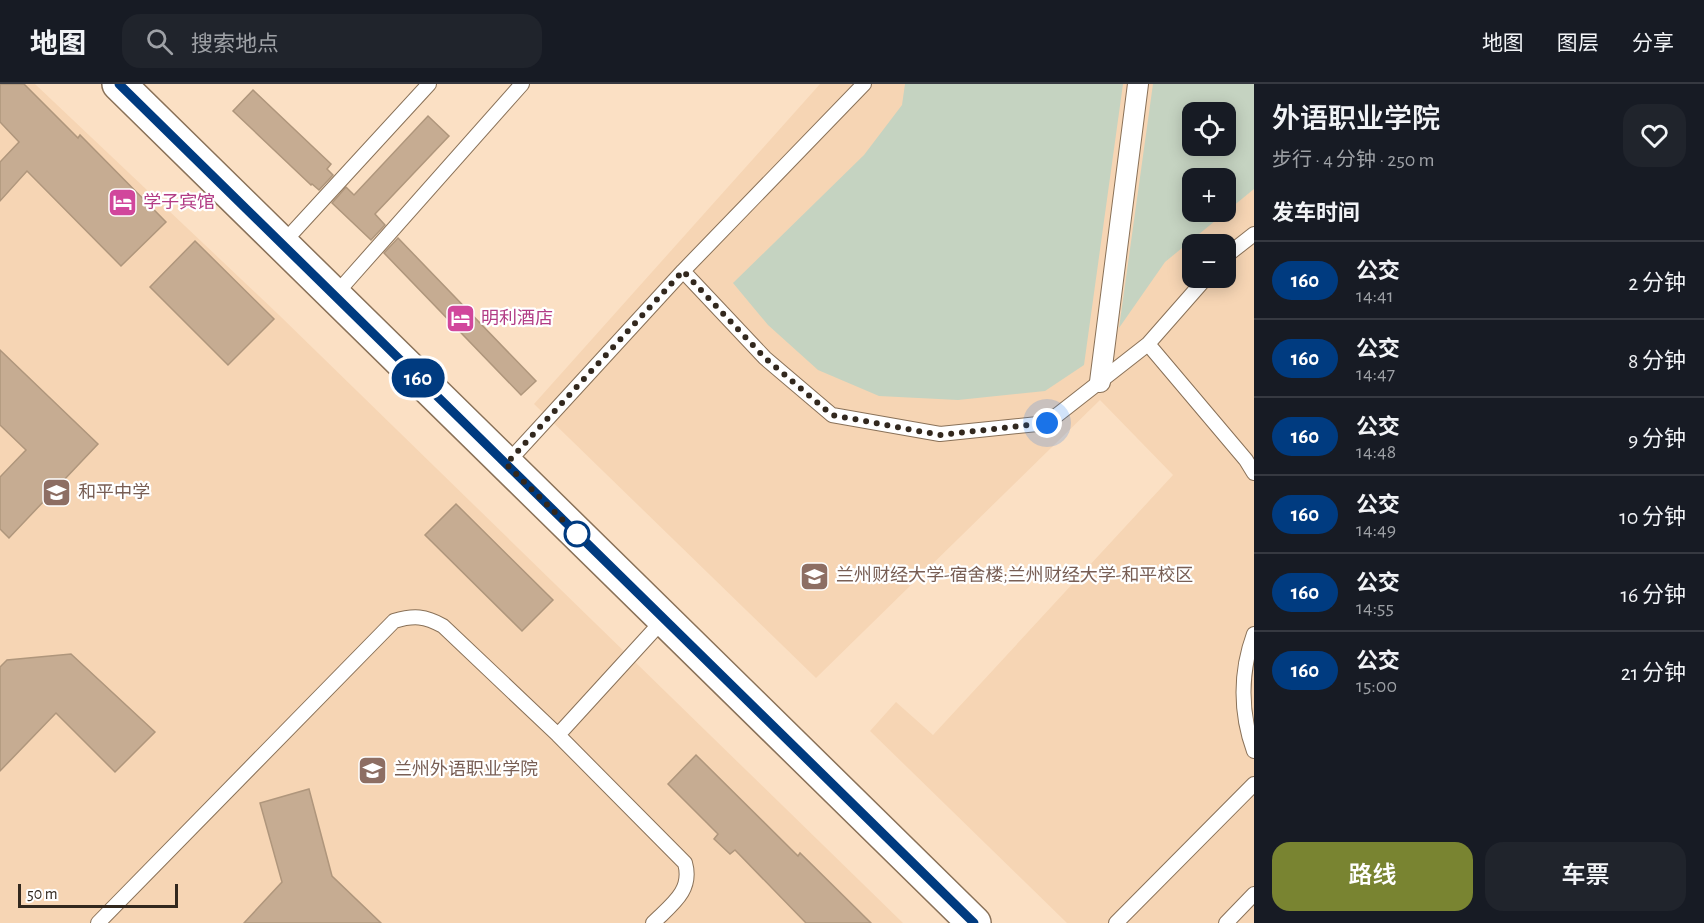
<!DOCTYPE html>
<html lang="zh">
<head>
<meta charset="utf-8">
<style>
	body { margin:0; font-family:"Alegreya Sans","Noto Sans SC",sans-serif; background:#20242c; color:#f1f3f6; height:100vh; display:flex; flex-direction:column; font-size:22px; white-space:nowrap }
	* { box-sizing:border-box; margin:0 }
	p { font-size:20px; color:#9ea1a6 }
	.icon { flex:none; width:33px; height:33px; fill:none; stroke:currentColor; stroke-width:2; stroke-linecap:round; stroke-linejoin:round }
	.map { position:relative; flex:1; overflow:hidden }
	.details { display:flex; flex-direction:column; background:#171b24; width:450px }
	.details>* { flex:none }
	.badge { padding:0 12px; border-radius:20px; font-size:21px; line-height:39px }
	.buttons { position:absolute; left:1182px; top:18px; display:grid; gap:12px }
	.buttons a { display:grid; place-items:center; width:54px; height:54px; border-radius:12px; background:#171b24; box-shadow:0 3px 15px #0003; font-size:30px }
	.scale { position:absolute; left:18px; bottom:15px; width:160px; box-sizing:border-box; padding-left:6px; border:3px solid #32281e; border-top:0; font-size:16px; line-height:21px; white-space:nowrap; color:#32281e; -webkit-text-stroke:4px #fff; paint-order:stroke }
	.you { position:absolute; width:30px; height:30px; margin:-15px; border:4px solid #fff; border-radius:50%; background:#1a73e8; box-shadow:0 0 0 9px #1a73e833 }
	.map>.badge { position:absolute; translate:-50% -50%; box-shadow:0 0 0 3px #fff }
	h2 { padding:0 18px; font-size:22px; line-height:54px }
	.round { display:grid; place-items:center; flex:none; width:63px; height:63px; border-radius:18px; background:#20242c }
	.overview { display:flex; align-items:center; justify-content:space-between; height:102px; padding:0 18px }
	h1 { font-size:28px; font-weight:600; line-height:45px }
	.primary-button { display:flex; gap:12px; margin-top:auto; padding:12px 18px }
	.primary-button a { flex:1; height:69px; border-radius:18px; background:#798431; color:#fff; font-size:24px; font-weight:600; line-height:69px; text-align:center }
	.primary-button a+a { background:#20242c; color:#f1f3f6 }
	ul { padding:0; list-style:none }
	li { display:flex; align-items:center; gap:18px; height:78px; padding:0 18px; border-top:2px solid #363941 }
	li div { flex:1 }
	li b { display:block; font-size:22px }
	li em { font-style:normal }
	li .badge { min-width:66px; font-weight:700; text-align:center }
	header { display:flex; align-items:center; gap:36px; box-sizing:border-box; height:84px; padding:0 30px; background:#171b24; border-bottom:2px solid #363941 }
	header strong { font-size:28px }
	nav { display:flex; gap:33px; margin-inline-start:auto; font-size:21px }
	.search { width:420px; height:54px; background:#20242c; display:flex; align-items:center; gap:15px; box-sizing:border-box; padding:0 21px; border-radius:18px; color:#9ea1a6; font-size:22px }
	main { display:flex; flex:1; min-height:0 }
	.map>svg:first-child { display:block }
	.built { fill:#f6d5b4; fill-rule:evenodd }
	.green { fill:#c5d3c1; fill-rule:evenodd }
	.building { fill:#c6ac92; stroke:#af967c; stroke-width:1.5 }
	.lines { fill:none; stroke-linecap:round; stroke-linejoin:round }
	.service-casing { stroke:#897158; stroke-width:16 }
	.pedestrian-casing { stroke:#897158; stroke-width:22 }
	.secondary-casing { stroke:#897158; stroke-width:36 }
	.service { stroke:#fff; stroke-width:14 }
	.pedestrian { stroke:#fff; stroke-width:20 }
	.secondary { stroke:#fff; stroke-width:33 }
	.line-casing { stroke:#fff; stroke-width:14 }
	.line { stroke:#003b80; stroke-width:9 }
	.walk { stroke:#32281e; stroke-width:6; stroke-dasharray:0 10.8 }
	.stop-dot { fill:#fff; stroke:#003b80; stroke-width:3 }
	.labels { text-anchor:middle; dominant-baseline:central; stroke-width:4.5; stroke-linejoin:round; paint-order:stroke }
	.hotel-label { font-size:18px; fill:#b23c85; stroke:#fff; text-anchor:start }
	.education-label { font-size:18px; fill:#785e54; stroke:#fff; text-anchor:start }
</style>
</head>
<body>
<header>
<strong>地图</strong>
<div class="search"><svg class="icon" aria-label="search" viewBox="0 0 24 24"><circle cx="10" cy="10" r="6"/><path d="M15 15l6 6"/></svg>搜索地点</div>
<nav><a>地图</a><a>图层</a><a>分享</a></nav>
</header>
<main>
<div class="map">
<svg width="1254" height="839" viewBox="0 0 1254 839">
	<rect width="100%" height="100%" fill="#fbe0c4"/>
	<!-- built -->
	<path class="built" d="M0,0H35L279,231L903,839H0Z
		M820,0H1254V839H1067L870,647L896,618L933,651L1173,391L1100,316L816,594L534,320ZM1192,28H1226V62H1192ZM1192,94H1226V128H1192ZM1192,160H1226V194H1192Z"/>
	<!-- green -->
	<path class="green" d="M905,0H1123L1084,281L1045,307L958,316L879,312L818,286L768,241L733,199L864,71L902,21Z
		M1153,0H1254V105L1165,178L1119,244ZM1192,28H1226V62H1192ZM1192,94H1226V128H1192Z"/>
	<!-- building -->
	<path class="building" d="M0,0H24L78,54L80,51L166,138L121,182L27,87L0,117V78L19,58L0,38Z
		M253,6L331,80L327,85L333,91L319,106L312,100L311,101L233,27Z
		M428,32L449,52L375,130L385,141L371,156L332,119L346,103L354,111Z
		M398,154L536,297L521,311L384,169Z
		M195,157L274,235L228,281L150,203Z
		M0,266L98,360L9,454L0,445V393L26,366L0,341Z
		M456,420L553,516L522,547L425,451Z
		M71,570L155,648L115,688L56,629L0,687V583L7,576Z
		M696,671L798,772L800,769L871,839H806L735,766L730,770L714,755L718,750L668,700Z
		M309,705L332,792L381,839H244L282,798L260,719Z"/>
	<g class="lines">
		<defs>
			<path id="service" d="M864,0L683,187L765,274L832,331L940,350L1047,339L1148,260L1206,194
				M282,160L429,0
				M1226,172L1254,150
				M334,212L522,0
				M1148,260L1246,376L1254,389
				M506,380L683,187
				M1254,550C1240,588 1240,629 1254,667
				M558,651L664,535
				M98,839L394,537C414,531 425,532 443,542L558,651L685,779C693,807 671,821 653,839
				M1116,839L1254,700
				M1226,839L1254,810"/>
			<path id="pedestrian" d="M1100,298L1138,0"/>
			<path id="secondary" d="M119,0L974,839"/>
		</defs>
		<!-- service casing -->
		<use href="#service" class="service-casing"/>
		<!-- pedestrian casing -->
		<use href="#pedestrian" class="pedestrian-casing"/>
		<!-- secondary casing -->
		<use href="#secondary" class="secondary-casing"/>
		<!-- service -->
		<use href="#service" class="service"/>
		<!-- pedestrian -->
		<use href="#pedestrian" class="pedestrian"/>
		<!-- secondary -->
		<use href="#secondary" class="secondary"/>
	</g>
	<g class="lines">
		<defs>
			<path id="line" d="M119,0L974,839"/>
		</defs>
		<!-- line casing -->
		<use href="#line" class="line-casing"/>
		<!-- line -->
		<use href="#line" class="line"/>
		<!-- walk -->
		<path class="walk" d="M577,450L585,458L506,380L683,187L765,274L832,331L940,351L1047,339"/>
	</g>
	<!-- icons -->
	<defs>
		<symbol id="hotel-square" viewBox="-11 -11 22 22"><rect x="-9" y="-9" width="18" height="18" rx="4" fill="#d1479c" stroke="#fff"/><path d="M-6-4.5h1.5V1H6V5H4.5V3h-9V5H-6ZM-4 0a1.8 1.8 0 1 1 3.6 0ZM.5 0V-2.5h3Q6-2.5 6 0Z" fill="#fff"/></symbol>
		<symbol id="school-square" viewBox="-11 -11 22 22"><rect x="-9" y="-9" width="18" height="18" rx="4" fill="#8d6e63" stroke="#fff"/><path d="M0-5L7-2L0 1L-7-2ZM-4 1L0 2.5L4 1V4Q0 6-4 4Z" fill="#fff"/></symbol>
		<symbol id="university-square" viewBox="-11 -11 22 22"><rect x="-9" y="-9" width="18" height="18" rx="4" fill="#8d6e63" stroke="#fff"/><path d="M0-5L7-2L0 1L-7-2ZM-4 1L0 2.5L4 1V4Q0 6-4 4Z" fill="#fff"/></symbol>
	</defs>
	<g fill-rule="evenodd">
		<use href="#hotel-square" x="106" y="102" width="33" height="33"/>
		<use href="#hotel-square" x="444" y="218" width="33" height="33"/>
		<use href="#school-square" x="40" y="392" width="33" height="33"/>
		<use href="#university-square" x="798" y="476" width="33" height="33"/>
		<use href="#university-square" x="356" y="670" width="33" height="33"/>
	</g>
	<!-- markers -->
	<circle class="stop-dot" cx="577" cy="450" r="12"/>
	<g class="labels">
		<!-- hotel labels -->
		<g class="hotel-label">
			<text x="143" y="119">学子宾馆</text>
			<text x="481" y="235">明利酒店</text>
		</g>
		<!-- education labels -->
		<g class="education-label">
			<text x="78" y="409">和平中学</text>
			<text x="836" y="492">兰州财经大学-宿舍楼;兰州财经大学-和平校区</text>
			<text x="394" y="686">兰州外语职业学院</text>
		</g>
	</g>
</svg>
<div class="buttons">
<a><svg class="icon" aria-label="locate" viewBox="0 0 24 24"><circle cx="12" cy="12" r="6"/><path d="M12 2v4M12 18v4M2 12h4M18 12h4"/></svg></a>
<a>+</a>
<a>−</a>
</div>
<div class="scale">50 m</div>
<div class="you" style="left:1047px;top:339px"></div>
<b class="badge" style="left:418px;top:294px;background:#003b80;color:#fff">160</b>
</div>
<section class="details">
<div class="overview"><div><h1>外语职业学院</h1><p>步行 · 4 分钟 · 250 m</p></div><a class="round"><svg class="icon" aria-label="heart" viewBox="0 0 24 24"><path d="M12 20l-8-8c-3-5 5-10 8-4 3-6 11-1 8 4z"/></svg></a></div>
<h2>发车时间</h2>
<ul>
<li><span class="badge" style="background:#003b80;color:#fff">160</span><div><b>公交</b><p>14:41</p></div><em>2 分钟</em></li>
<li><span class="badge" style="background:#003b80;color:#fff">160</span><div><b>公交</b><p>14:47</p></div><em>8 分钟</em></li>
<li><span class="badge" style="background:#003b80;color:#fff">160</span><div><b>公交</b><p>14:48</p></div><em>9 分钟</em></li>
<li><span class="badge" style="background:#003b80;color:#fff">160</span><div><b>公交</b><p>14:49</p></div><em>10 分钟</em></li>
<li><span class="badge" style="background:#003b80;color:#fff">160</span><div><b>公交</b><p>14:55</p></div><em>16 分钟</em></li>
<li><span class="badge" style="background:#003b80;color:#fff">160</span><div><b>公交</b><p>15:00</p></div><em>21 分钟</em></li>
</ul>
<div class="primary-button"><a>路线</a><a>车票</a></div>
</section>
</main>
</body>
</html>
